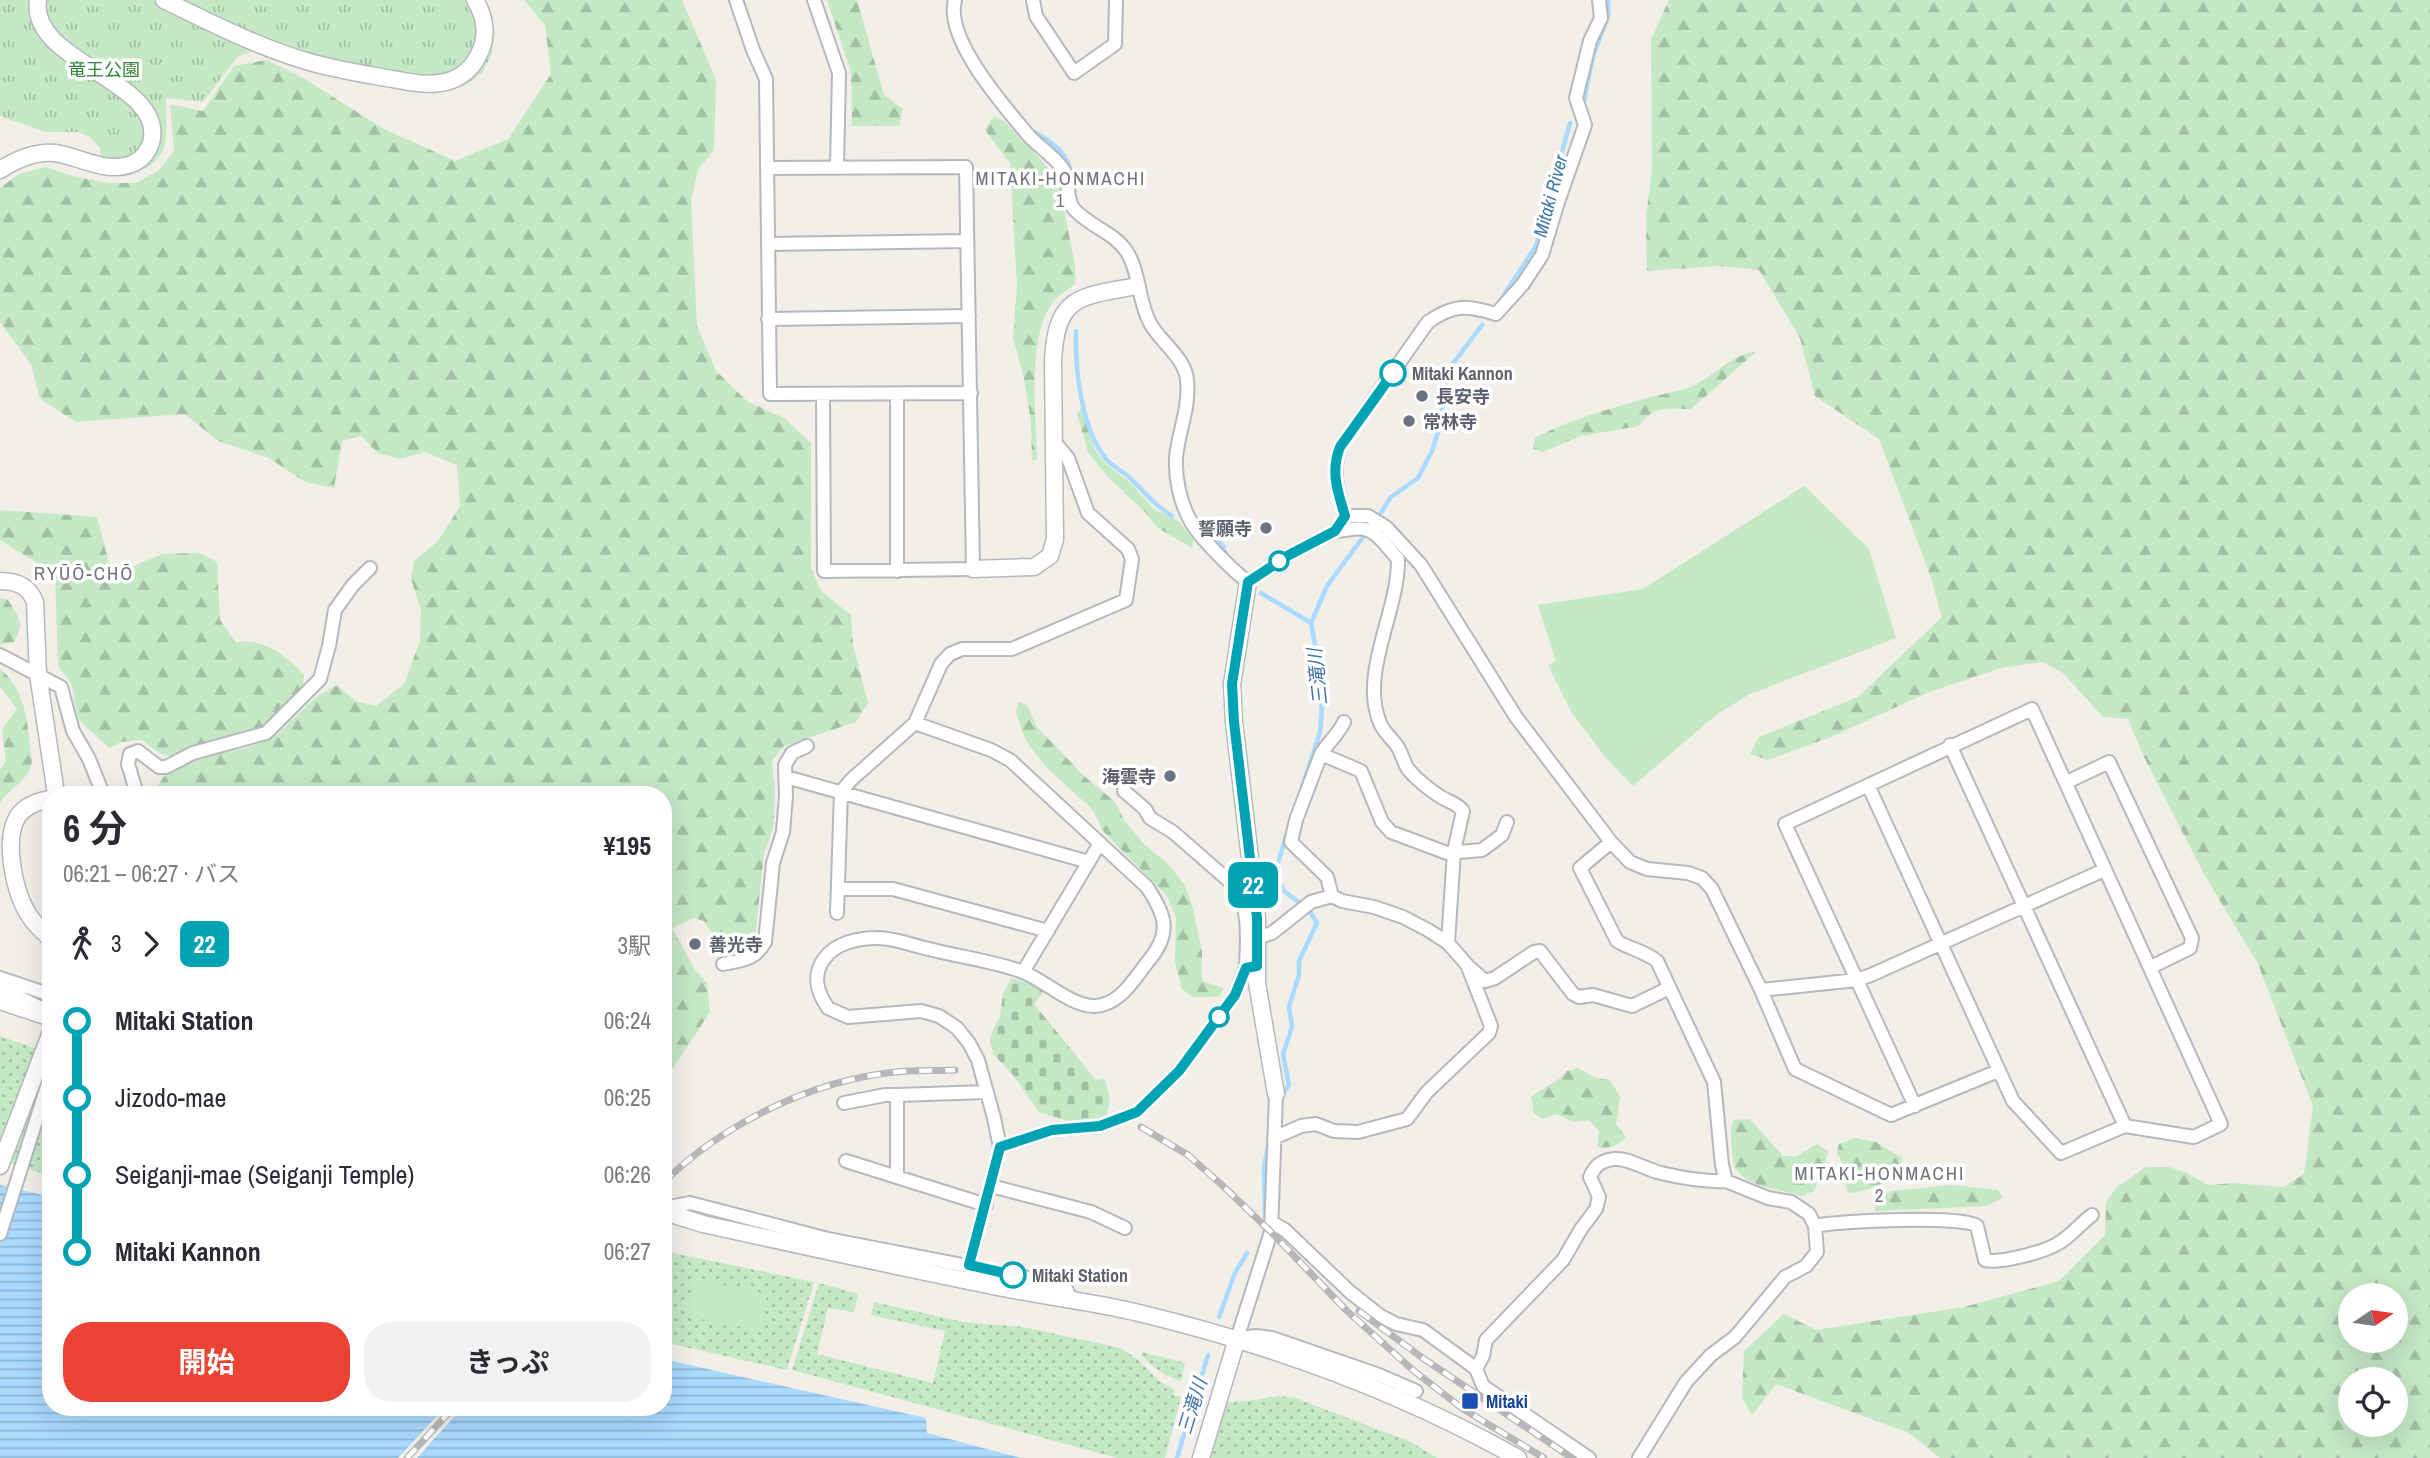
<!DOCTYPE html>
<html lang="ja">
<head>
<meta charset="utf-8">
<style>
	body { margin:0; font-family:"Archivo Narrow","Noto Sans JP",sans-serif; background:#f2f2f3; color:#2b2b33; height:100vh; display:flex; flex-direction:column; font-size:26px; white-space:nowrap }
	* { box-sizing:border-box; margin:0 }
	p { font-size:23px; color:#7c7c81 }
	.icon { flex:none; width:38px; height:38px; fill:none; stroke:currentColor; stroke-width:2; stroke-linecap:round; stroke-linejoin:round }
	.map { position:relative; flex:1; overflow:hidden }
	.panel { position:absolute; left:42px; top:786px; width:630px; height:630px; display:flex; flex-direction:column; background:#fff; border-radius:28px; box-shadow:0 7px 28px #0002 }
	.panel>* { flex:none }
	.badge { padding:0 14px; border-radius:10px; font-size:24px; line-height:46px }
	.needle { width:46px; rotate:77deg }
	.controls { position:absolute; left:2338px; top:1283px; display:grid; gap:14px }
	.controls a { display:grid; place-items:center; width:70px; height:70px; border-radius:50%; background:#fff; box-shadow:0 7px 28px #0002; font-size:35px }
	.map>.badge { position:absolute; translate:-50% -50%; box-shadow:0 0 0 4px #fff }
	.legs { display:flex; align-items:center; gap:10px; height:77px; padding:0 21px; font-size:23px }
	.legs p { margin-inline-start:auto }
	.headline { display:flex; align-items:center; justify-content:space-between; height:119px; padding:0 21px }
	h1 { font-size:38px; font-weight:700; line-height:52px }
	.primary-button { display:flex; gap:14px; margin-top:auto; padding:14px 21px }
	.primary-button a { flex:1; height:80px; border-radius:28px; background:#ea4335; color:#fff; font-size:28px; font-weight:700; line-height:80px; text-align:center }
	.primary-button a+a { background:#f2f2f3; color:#2b2b33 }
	ul { padding:0 21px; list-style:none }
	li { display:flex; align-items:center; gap:24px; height:77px; font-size:26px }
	li i { display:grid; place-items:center; width:10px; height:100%; margin:0 9px; background:currentColor }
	li i::after { content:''; width:18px; height:18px; margin:-9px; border:5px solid; border-radius:50%; background:#fff }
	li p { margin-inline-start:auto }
	li:first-child i { background:linear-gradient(#0000 50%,currentColor 0) }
	li:last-child i { background:linear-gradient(currentColor 50%,#0000 0) }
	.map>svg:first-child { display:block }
	.grass { fill:url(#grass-dots) }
	.forest { fill:url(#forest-firs); fill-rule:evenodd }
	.cemetery { fill:url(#cemetery-stones) }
	.park { fill:url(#park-tufts) }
	.pitch { fill:#c5e8c5 }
	.water { fill:url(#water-rules) }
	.pier { fill:#f1efe8 }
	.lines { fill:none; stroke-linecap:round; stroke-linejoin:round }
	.stream { stroke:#aadaff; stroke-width:4.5 }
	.minor-casing { stroke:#b5b8bc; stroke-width:16 }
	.tertiary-casing { stroke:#b5b8bc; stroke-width:19 }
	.minor { stroke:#fff; stroke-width:12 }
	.tertiary { stroke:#fff; stroke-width:16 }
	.rail-casing { stroke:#b6b7b8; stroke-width:7 }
	.rail { stroke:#fff; stroke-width:4.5; stroke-dasharray:13; stroke-linecap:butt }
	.line-1-casing { stroke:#fff; stroke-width:16 }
	.line-1 { stroke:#00a3b4; stroke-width:10 }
	.stop-1-dot { fill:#fff; stroke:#00a3b4; stroke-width:3.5 }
	.worship-dot { fill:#6b7280; stroke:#fff; stroke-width:2.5 }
	.transit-dot { fill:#1a4fb4; stroke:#fff; stroke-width:2.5 }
	.labels { text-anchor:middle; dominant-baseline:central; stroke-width:7; stroke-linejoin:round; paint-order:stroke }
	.park-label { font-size:18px; fill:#348238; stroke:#fff }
	.stop-label { font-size:18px; font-weight:bold; fill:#5f6368; stroke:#fff; text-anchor:start }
	.worship-label { font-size:18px; font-weight:bold; fill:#5b616d; stroke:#fff; text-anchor:start }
	.transit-label { font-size:18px; font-weight:bold; fill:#164399; stroke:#fff; text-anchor:start }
	.neighbourhood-label { font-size:19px; letter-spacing:2px; fill:#70757a; stroke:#fff }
	.water-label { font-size:19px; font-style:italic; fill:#4174aa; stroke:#fff }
</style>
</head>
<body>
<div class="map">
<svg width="2430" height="1458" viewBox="0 0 2430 1458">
	<defs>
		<pattern id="grass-dots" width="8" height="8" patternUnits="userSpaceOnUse" patternTransform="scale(1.75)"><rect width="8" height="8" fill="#c5e8c5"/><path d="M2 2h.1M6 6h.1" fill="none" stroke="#a3c0a4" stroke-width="1.8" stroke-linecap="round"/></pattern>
		<pattern id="forest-firs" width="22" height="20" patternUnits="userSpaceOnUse" patternTransform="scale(1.75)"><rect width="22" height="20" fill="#c5e8c5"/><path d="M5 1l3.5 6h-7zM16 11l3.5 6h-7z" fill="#a3c0a4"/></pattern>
		<pattern id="cemetery-stones" width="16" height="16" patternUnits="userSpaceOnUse" patternTransform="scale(1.75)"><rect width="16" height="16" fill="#c5e8c5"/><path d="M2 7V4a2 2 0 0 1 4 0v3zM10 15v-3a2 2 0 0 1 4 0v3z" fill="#a3c0a4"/></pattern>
		<pattern id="park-tufts" width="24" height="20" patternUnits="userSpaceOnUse" patternTransform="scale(1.75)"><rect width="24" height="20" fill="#c5e8c5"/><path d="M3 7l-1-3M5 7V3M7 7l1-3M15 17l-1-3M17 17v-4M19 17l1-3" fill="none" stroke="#a3c0a4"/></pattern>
		<pattern id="water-rules" width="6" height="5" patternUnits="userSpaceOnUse" patternTransform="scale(1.75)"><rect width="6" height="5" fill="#aadaff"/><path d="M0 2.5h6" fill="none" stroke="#8eb4d2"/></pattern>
	</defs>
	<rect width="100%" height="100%" fill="#f1efe8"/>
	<!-- grass -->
	<path class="grass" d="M0,1036L51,1054V1176L0,1160Z
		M663,1251L814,1282L787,1370L663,1342Z
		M819,1283L858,1294L854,1312L828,1308L817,1354L933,1383L945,1331L871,1315L874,1302L963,1322L1023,1327L1120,1348L1136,1358L1159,1381L1175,1390L1174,1395L1181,1397L1165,1458H1118L792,1370Z
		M1142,1352L1185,1363L1181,1381C1164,1376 1153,1367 1141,1355Z
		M1278,1396L1295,1398L1411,1442L1437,1458H1192L1210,1400C1233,1405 1255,1400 1278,1396Z"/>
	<!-- forest -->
	<path class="forest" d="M524,0H682L716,80L714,150L698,170L691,200L697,326L716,371L747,401L784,418L811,443V568L821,591L851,615L853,645L868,703L856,722L784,746L772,761L775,790L774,825L764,854L756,928V944L749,951H723L704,921L694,918L672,928L695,970L707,983L710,1012L671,1071L663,1104V794H152L167,772L197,758L251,747L276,735L316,697L337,685L355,701L376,706L405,683L420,640L421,610L411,579L414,561L438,541L460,506L457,465L425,452L400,459L378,453L361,436L342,441L334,488L305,482L269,458L218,441L185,414L76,422L40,399L31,364L0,322V188L19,174L45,167L77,177L108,183H136L159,170L174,151L170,104L203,111L234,66L267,60L303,78L384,129L455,161L508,139L551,74L545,25Z
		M827,0H857L884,95L903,109L899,126H852L851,72Z
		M1669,0H2430V1458H1940L1909,1433L1776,1384L1752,1415L1742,1398L1744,1351L1784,1314L1816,1330L1964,1307L2059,1281L2105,1235L2106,1203L2116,1188L2146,1167H2168L2185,1172L2208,1185L2234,1183L2283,1187L2304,1174L2313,1106L2258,964L2204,874L2144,757L2128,719L2103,717L2063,673L2042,662L2001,668L1929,692L1831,737L1768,760L1750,754L1759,737L1858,697L1942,617L1930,575L1879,439L1815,396L1800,338L1759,270L1719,266L1647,271L1646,217L1652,168L1651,40ZM2350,1295H2396V1340H2350ZM2350,1379H2396V1424H2350Z
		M994,116L1005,122L1052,172L1060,190L1075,265V284C1068,290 1056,297 1051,305C1027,341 1036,416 1037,460H1032L1031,421L1023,374L1013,338L1017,286L1010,163L985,130Z
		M1757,351L1691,409C1668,408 1652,406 1639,426L1581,436L1543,452L1533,449L1535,438C1570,419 1609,409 1648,398C1662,394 1677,392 1690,387C1714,377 1730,355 1757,351Z
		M1081,408L1095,450L1107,465L1128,481L1154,509L1178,521L1194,540L1192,548L1158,528L1144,511L1109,478L1088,452L1077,414Z
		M0,510L97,517L109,563L134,566L162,554L199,553L217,562L220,620L236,643C263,637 287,656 304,675L302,694L267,724L251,732L207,742L172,757L159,753L142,740L121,742L109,748L78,719L72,685L58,666L55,574L0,540Z
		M0,598L7,599C19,616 25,623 14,642L0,644Z
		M0,669C28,691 27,727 32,760C31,780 10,787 0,803V769L6,762L2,729L17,709L0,686Z
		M1018,702L1027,705L1037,727L1084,776L1115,802L1125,822L1145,845L1167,863L1184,884L1192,905L1202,952V981L1224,988L1219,997H1193L1182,989L1175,963L1176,918L1167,896L1104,832L1092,809L1047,768L1026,741L1016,712Z
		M1578,1068L1596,1078L1610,1080L1620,1097L1616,1124L1626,1137C1619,1146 1608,1149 1597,1147L1599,1131L1589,1120L1573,1122L1557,1114L1543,1119L1534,1113L1531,1097C1543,1087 1558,1083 1567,1071Z
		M1750,1119L1783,1156H1797L1817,1144L1828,1151L1824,1169L1814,1191L1801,1196C1782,1189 1755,1189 1739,1173C1733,1167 1732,1155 1732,1147C1731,1137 1729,1130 1734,1120Z
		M1855,1138L1876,1142L1902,1158C1900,1181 1868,1192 1848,1193C1843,1177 1847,1168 1837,1153L1839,1144Z
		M1952,1185L1998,1190L2003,1198L1986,1206L1876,1211L1873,1200L1892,1191Z"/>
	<!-- cemetery -->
	<path class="cemetery" d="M1011,978L1046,989L1034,1004L1096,1080L1105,1079L1110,1099L1106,1120L1068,1121L1039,1112L1013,1075L994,1055L990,1042L992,1032L1000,1017L1003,994Z"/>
	<!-- park -->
	<path class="park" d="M0,0H482L489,13L495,32L492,53L483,72L464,86L433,90L364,84L325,75L254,51L237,57L203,102L166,98C166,111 167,125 166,137C163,171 130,176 102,176L100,148L90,137L78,132H46L0,116Z"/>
	<!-- pitch -->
	<path class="pitch" d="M1804,486L1869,549L1896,638L1750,694L1716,715L1633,786L1606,758L1572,713L1548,665L1556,661L1538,605L1643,589Z
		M694,1279L767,1294L760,1331L686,1316Z"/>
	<!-- water -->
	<path class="water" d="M0,1185L51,1197V1407H663V1359L926,1418L927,1433L1021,1458H0Z"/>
	<!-- pier -->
	<path class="pier" d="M445,1407H463L417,1458H398Z"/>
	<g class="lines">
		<!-- stream -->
		<path class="stream" d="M1584,100L1593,56L1608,16V0
			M1034,132C1053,142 1070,155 1072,178
			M1500,301L1536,246L1570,123
			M1076,331C1075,369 1081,430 1107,460C1114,468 1125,472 1132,480C1146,493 1155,506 1172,516
			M1196,519L1223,546L1226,556
			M1376,520L1391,497L1418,478L1432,451L1438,432L1449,369L1482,325
			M1261,593L1311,623
			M1301,791L1320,732L1322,707L1316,670L1317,655L1311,623L1327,586L1366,533
			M1283,1094L1289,1085L1283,1054L1292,1027L1289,1007L1299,975V961L1317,923L1309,910L1285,892L1279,881L1277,867L1287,832
			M1265,1216L1264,1167L1269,1142
			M1219,1317L1235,1273L1247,1253
			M1177,1458L1208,1355"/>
		<defs>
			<path id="minor" d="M736,0L753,50L766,79L770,394L971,393
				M814,0L839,73L837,167
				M955,0C944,39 1005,107 1029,136C1040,148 1053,155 1063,169C1071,181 1065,199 1074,209C1090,227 1114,232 1127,252C1140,273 1138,301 1150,323C1160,342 1185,357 1187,380C1190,409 1178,432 1176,458C1175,478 1180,502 1190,520C1198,536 1233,571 1248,582L1289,555L1335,531L1345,516C1338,492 1331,471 1340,447L1428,322C1454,304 1467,305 1496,314L1523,284L1542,255L1558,202L1585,125L1576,98L1590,41L1601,18L1599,0
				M1033,0L1036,16L1074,73L1115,44L1116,0
				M767,168L966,167L973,569L824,571L823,394
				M768,244L967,241
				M768,319L969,316
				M897,394V571
				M1345,516H1368L1386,527L1421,565L1516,717L1611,842L1630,862L1647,869L1688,873L1702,878L1712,889L1761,990L1795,1069L1891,1115L1998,1071
				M1335,531C1344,531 1356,527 1364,529C1378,531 1389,550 1398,559C1399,611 1359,673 1380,723C1384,733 1394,740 1399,749C1402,755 1404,763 1408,769C1415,778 1431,791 1441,797C1449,802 1457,803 1463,811L1454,851L1448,943
				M0,655L61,687L73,731L89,759L103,794
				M915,723L991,750L1010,760L1147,887C1165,914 1172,932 1150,959C1135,977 1121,1005 1095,1006C1072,1007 1044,980 1023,972C994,961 959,957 929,949C913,946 893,937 877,938C858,938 835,943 824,959C812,976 817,992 828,1008L848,1017L921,1011L939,1016L957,1028L969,1043L978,1060L994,1118L1000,1147L969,1265
				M1950,745L2125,1126
				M1321,754L1361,771L1382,822L1391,832L1447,853L1482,850L1502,835L1507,822
				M786,777L1089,862
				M2067,782L2109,762L2192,938L2190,948L2151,967
				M1868,785L2013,1101L2061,1153L2125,1126L2194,1137L2221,1124L2032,709L1785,824L1915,1106
				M1124,791L1145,809L1150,818L1173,832L1236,887C1250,911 1247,941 1246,967
				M137,794L128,764L130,754L138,751L159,767H166L193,753L266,733L320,679L329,646L335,610L353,585L370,568
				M1611,842L1580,868L1617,941C1630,949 1644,951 1657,961L1714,1082L1722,1165L1726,1181L1768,1198L1791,1202L1809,1214L1815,1226L1817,1252L1806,1266L1785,1277L1735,1337L1711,1355L1686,1382L1639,1458
				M839,889H893L1048,931
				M1332,896L1327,877L1291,842L1296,820L1321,754C1328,742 1338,735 1344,722
				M837,913L841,792L851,780L915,723L941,664L950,654L962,649H1012L1126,600L1132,559L1128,549L1088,513L1068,458L1054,441
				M1257,938L1272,933L1311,902L1332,896L1342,901L1374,907L1403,917L1428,930L1448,943L1468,966L1485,981L1495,978L1534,952L1540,951L1573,994L1579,997L1593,995L1632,1006L1669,988
				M723,964C742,960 754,961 765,942L773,863L783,832L786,796L785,765L792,753L807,746
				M1023,972L1100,843
				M0,978L51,995
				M0,987L51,1013
				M1761,990L1857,980L1871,975L2104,870
				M1276,1094L1271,1232L1237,1339L1256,1336L1272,1338L1379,1375L1416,1391
				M844,1103L885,1095H897
				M1274,1138L1301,1126L1316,1124L1334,1131L1358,1132L1407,1119L1427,1092L1489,1033L1491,1026L1468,967
				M1000,1147L1052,1130L1100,1126L1137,1112L1179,1071L1235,995L1246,967L1257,966
				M846,1161L986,1205
				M897,1177V1095L987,1092
				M991,1186L1091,1212L1125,1228
				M664,1208L690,1203L828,1239L1039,1280L1066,1289L1071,1299
				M1273,1223L1285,1230L1350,1292L1379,1315L1396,1324L1423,1330L1471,1365L1476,1369L1483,1386L1589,1458
				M1815,1226C1837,1221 1965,1215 1977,1226L1985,1260C1998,1264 2044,1252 2057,1244C2070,1237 2080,1224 2092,1215
				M0,1234L51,1074
				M1476,1369L1483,1356L1486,1340L1563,1260L1581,1229L1596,1209L1599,1197L1590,1177C1595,1165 1602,1160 1615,1159C1629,1158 1647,1170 1661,1173C1682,1178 1705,1182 1726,1181"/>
			<path id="tertiary" d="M164,0C211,23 262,49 313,63C335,69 358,73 381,77C400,80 421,86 440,83C456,81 471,71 478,56C488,38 486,18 475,0
				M0,170C17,159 35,151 55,153C82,157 107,175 134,163C142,159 148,152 151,143C168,81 28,63 38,0
				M973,569L1034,567L1050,556L1055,539L1053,362C1056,294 1080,297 1137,286
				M0,581C17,581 29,586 35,602L38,674L56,794
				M1248,582L1232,684L1234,722L1257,918V983L1276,1094
				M51,799C38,801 26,805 18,816C3,839 14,894 29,915C34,924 43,932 51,939
				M0,1001L51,1018
				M0,1166L51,1032
				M663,1208L677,1216L703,1224C803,1246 903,1268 1003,1288C1048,1297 1094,1302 1139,1313C1272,1345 1399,1391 1518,1458
				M1201,1458L1237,1339"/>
		</defs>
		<!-- minor casing -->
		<use href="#minor" class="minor-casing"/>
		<!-- tertiary casing -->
		<use href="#tertiary" class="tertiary-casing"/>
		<!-- minor -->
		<use href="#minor" class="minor"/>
		<!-- tertiary -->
		<use href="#tertiary" class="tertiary"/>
		<defs>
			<path id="rail" d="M1141,1127L1188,1155L1223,1186L1271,1232L1347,1311L1414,1371L1463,1409L1544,1458
				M663,1183C722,1124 813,1080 896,1072C915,1070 935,1071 955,1070
				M1359,1311L1424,1359L1572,1458
				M407,1458L454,1407"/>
		</defs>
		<!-- rail casing -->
		<use href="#rail" class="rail-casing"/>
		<!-- rail -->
		<use href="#rail" class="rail"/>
	</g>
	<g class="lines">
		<defs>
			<path id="line-1" d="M1013,1275L969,1265L1000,1147L1052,1130L1100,1126L1137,1112L1179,1071L1235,995L1246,968L1257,966V918L1234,722L1232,684L1248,582L1289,555L1335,531L1345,516C1338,492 1330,472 1340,447L1393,373"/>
		</defs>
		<!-- line-1 casing -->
		<use href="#line-1" class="line-1-casing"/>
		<!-- line-1 -->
		<use href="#line-1" class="line-1"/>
	</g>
	<!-- markers -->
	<g class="stop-1-dot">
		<circle cx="1393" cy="373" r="12"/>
		<circle cx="1279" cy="561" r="9"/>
		<circle cx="1219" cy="1017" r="9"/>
		<circle cx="1013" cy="1275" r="12"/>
	</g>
	<g class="worship-dot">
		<circle cx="1422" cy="396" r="7"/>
		<circle cx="1409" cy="421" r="7"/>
		<circle cx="1266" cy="528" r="7"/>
		<circle cx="1170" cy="776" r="7"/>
		<circle cx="695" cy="944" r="7"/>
	</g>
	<rect class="transit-dot" x="1461" y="1392" width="18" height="18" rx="3.5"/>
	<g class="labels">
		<!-- park labels -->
		<g class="park-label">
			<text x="104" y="69">竜王公園</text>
		</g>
		<!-- stop labels -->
		<g class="stop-label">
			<text x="1412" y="373">Mitaki Kannon</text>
			<text x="1032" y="1275">Mitaki Station</text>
		</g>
		<!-- worship labels -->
		<g class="worship-label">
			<text x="1436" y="396">長安寺</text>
			<text x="1423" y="421">常林寺</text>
			<text x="1252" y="528" text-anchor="end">誓願寺</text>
			<text x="1156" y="776" text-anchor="end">海雲寺</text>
			<text x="709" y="944">善光寺</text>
		</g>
		<!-- transit labels -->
		<g class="transit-label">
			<text x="1486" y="1401">Mitaki</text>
		</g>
		<!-- neighbourhood labels -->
		<g class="neighbourhood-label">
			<text x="1061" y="178">MITAKI-HONMACHI<tspan x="1061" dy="22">1</tspan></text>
			<text x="84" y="573">RYŪŌ-CHŌ</text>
			<text x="1880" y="1173">MITAKI-HONMACHI<tspan x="1880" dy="22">2</tspan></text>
		</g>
		<!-- water labels -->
		<g class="water-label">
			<text transform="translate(1550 196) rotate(-75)">Mitaki River</text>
			<text transform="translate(1317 677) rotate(-96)">三滝川</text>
			<text transform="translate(1192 1406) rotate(-73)">三滝川</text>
		</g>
	</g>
</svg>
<div class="controls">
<a><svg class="needle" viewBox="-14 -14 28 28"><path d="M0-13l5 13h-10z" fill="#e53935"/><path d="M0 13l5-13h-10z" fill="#7c7c81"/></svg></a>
<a><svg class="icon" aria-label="locate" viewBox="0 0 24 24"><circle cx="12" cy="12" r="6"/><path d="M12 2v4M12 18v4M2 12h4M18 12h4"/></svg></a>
</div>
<b class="badge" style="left:1253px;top:885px;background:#00a3b4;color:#fff">22</b>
<section class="panel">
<div class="headline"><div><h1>6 分</h1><p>06:21 – 06:27 · バス</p></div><b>¥195</b></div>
<div class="legs"><svg class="icon" aria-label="walk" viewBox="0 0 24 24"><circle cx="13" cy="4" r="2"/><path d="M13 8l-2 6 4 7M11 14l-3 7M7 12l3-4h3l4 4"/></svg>3<svg class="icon" aria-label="forward" viewBox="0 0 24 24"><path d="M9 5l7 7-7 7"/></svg><b class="badge" style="background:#00a3b4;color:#fff">22</b><p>3駅</p></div>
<ul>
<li><i style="color:#00a3b4"></i><b>Mitaki Station</b><p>06:24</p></li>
<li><i style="color:#00a3b4"></i><span>Jizodo-mae</span><p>06:25</p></li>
<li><i style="color:#00a3b4"></i><span>Seiganji-mae (Seiganji Temple)</span><p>06:26</p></li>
<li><i style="color:#00a3b4"></i><b>Mitaki Kannon</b><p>06:27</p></li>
</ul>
<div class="primary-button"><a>開始</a><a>きっぷ</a></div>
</section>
</div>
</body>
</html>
